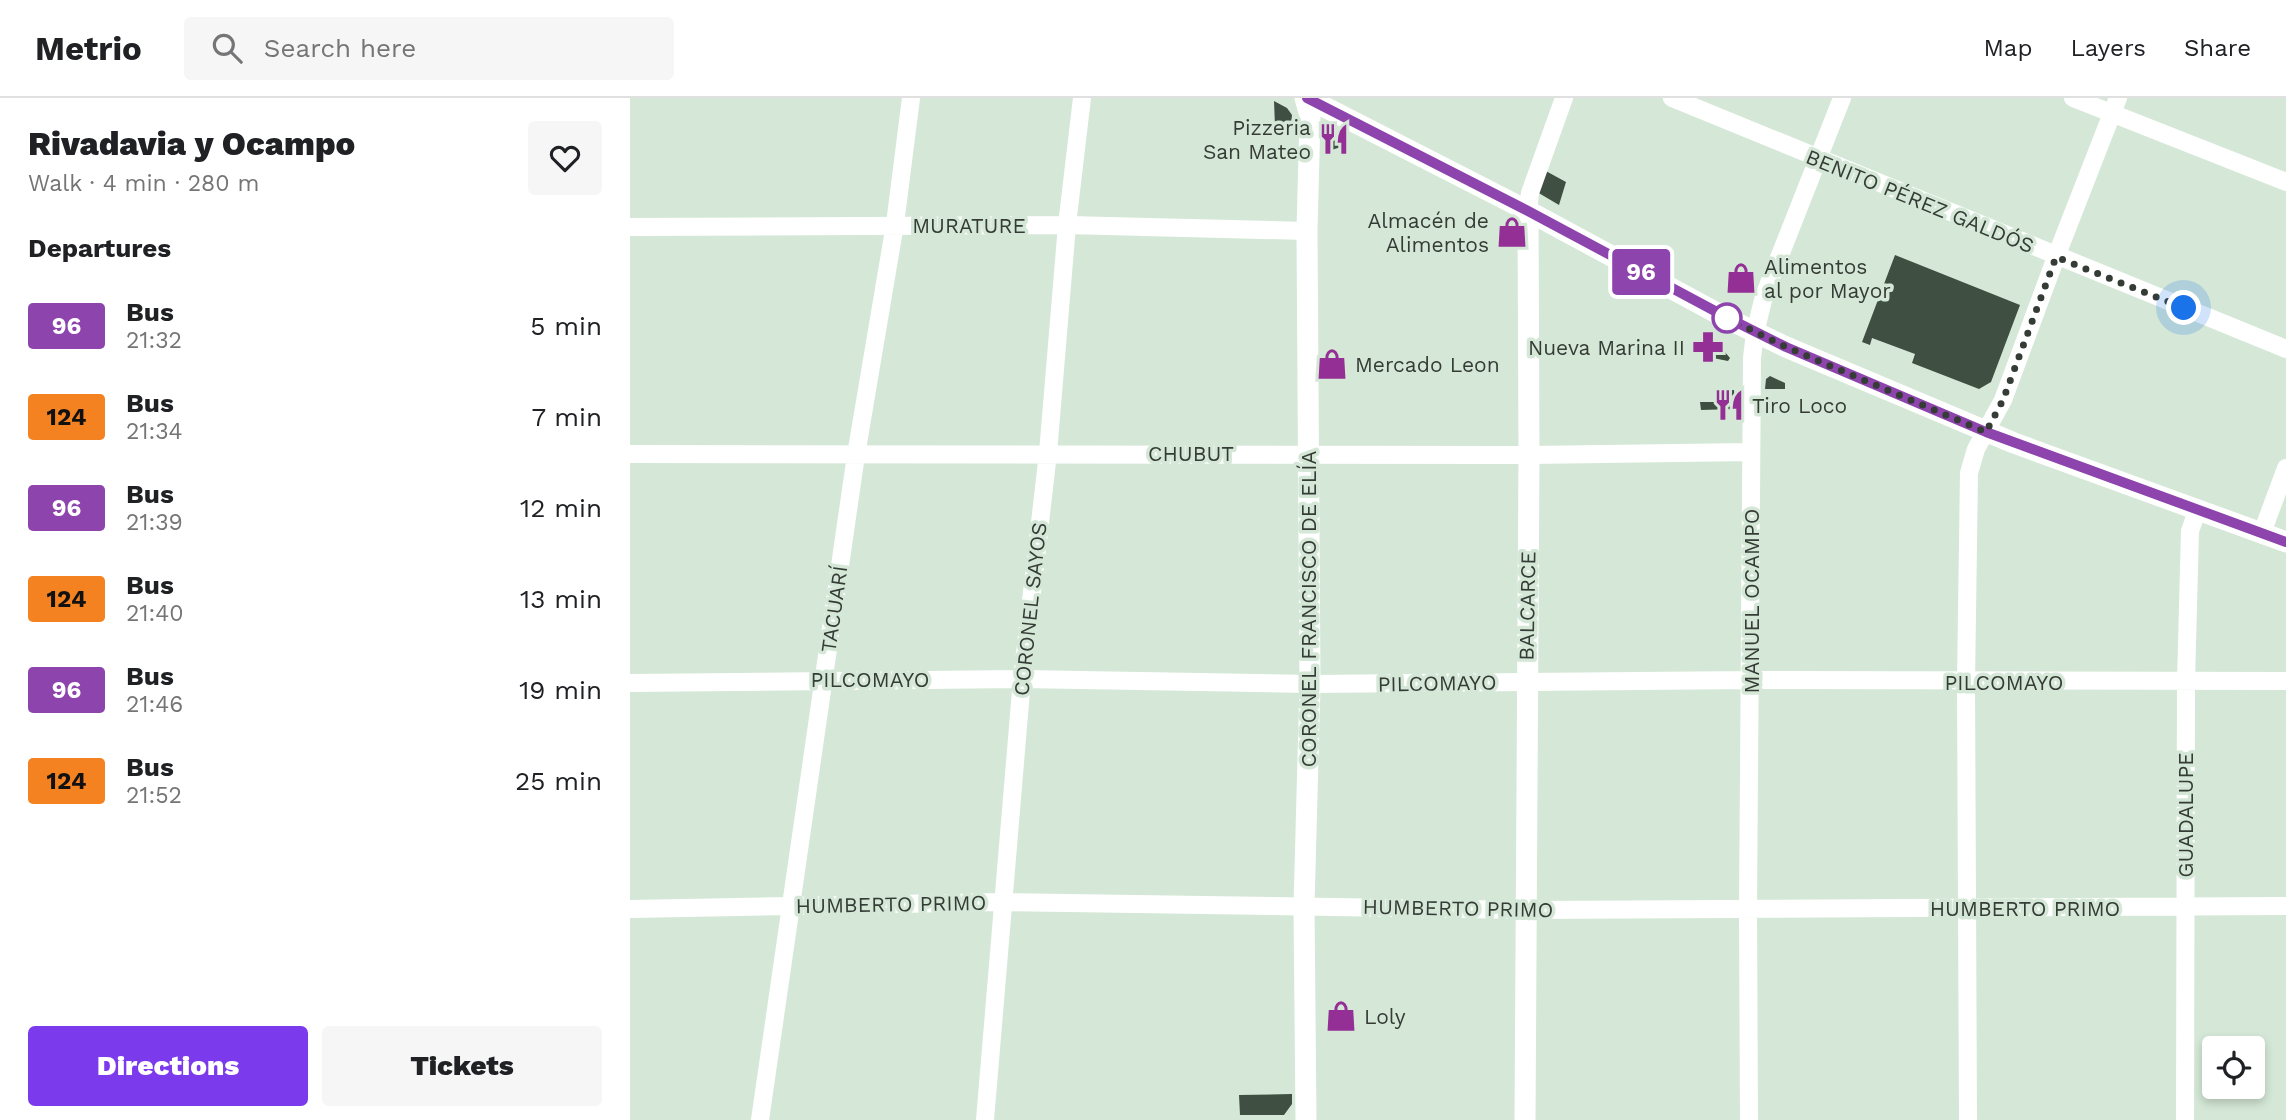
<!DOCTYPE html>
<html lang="en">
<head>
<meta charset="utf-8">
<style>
	body { margin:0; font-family:"Work Sans",sans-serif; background:#f6f6f6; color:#202124; height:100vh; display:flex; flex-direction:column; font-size:26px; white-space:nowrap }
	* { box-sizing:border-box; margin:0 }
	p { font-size:23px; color:#757577 }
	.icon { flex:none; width:38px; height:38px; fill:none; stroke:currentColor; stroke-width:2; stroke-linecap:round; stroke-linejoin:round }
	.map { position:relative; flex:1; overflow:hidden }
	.sheet { display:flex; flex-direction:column; background:#fff; width:630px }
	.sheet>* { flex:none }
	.badge { padding:0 14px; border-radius:5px; font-size:24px; line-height:46px }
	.fabs { position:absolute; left:1572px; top:938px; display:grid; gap:14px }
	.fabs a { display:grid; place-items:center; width:63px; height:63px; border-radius:7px; background:#fff; box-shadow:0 4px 10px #0003; font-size:35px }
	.you { position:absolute; width:35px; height:35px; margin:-18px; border:5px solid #fff; border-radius:50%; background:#1a73e8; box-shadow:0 0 0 10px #1a73e833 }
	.map>.badge { position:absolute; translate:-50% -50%; box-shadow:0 0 0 4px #fff }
	h2 { padding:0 28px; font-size:26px; line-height:63px }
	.round { display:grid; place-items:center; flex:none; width:74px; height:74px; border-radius:7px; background:#f6f6f6 }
	.head { display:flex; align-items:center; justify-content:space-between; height:119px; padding:0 28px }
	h1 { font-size:33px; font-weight:800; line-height:52px }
	.primary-button { display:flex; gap:14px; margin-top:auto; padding:14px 28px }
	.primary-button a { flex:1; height:80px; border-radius:7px; background:#7c3aed; color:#fff; font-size:28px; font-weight:800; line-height:80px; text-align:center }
	.primary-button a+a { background:#f6f6f6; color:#202124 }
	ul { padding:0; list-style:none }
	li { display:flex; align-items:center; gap:21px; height:91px; padding:0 28px }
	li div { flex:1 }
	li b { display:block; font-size:26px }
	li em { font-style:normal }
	li .badge { min-width:77px; font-weight:700; text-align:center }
	header { display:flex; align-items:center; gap:42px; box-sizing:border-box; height:98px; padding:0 35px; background:#fff; border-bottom:2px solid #e0e0e0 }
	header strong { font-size:33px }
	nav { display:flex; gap:38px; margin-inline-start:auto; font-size:24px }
	.search { width:490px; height:63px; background:#f6f6f6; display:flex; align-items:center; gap:18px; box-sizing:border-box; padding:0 24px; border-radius:7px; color:#757577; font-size:26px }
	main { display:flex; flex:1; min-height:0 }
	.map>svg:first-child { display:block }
	.building { fill:#3f4f41 }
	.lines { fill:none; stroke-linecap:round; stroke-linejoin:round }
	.minor { stroke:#fff; stroke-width:18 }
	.tertiary { stroke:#fff; stroke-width:21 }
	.line-casing { stroke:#fff; stroke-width:16 }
	.line { stroke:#8e44ad; stroke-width:10 }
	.walk { stroke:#353c36; stroke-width:7; stroke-dasharray:0 12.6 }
	.stop-dot { fill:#fff; stroke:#8e44ad; stroke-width:3.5 }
	.labels { text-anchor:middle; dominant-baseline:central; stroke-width:7; stroke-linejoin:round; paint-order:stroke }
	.poi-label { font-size:21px; fill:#353c36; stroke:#d5e8d7; text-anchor:start }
	.street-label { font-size:21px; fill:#353c36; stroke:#d5e8d7 }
</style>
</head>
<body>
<header>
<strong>Metrio</strong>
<div class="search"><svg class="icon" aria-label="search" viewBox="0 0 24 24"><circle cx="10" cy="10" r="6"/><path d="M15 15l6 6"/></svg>Search here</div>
<nav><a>Map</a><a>Layers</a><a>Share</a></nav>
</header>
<main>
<section class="sheet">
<div class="head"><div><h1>Rivadavia y Ocampo</h1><p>Walk · 4 min · 280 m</p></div><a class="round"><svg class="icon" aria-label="heart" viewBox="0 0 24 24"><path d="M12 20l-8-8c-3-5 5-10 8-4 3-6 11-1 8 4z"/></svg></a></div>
<h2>Departures</h2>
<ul>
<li><span class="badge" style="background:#8e44ad;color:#fff">96</span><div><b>Bus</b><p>21:32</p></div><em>5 min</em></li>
<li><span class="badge" style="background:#f58220;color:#111">124</span><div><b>Bus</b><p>21:34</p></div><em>7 min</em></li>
<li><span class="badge" style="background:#8e44ad;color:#fff">96</span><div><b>Bus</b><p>21:39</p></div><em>12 min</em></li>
<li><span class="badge" style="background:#f58220;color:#111">124</span><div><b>Bus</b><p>21:40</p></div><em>13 min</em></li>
<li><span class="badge" style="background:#8e44ad;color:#fff">96</span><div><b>Bus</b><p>21:46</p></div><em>19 min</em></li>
<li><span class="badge" style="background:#f58220;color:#111">124</span><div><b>Bus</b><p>21:52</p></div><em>25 min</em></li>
</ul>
<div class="primary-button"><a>Directions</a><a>Tickets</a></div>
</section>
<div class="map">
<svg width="1656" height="1022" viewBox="0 0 1656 1022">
	<rect width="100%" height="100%" fill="#d5e8d7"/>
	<!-- building -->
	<path class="building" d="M644,3L657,10L662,17L661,28H645Z
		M698,35L712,37L711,49L695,54V45Z
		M914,72L936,84L929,107L907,94Z
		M1265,157L1390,207L1361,284L1349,291L1282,265L1285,256L1242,240L1240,247L1232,244Z
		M1072,238L1089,247L1100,260L1098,263L1083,260L1065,250Z
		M1140,278L1155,285V291H1135L1136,281Z
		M1104,292L1105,311L1071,312L1070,304H1086V293Z
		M697,912H725V924L696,925Z
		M662,996V1006L654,1017H610L609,997Z"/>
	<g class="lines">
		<!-- minor -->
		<path class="minor" d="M1042,0L1656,251
			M1443,0L1656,84
			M898,113L900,95L934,0
			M0,129L437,127L677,133
			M0,356L899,357L1121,354
			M1632,435L1656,370
			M0,585L392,581L680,586L1122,582L1656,583
			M0,811L373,804L895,812L1656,808
			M130,1022L226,357L265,126L281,0
			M355,1022L392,581L418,355L437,127L452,0
			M1119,1022L1118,811L1122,260L1125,235L1134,198L1212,0
			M1338,1022L1336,584L1339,375L1346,351L1373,302L1426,159L1488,0
			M1555,1022L1556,584L1560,433L1567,413"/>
		<!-- tertiary -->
		<path class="tertiary" d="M675,0L680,18L677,133L680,586L674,808L676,1022
			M677,0L898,113L1098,221L1156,249L1384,345L1656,444
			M895,1022L899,357L898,113"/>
	</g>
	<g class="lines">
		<defs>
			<path id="line" d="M677,0L898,113L1098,220L1156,249L1356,334L1656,444"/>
		</defs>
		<!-- line casing -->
		<use href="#line" class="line-casing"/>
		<!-- line -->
		<use href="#line" class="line"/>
		<!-- walk -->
		<path class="walk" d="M1097,220L1156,249L1356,334L1373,302L1426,159L1554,210"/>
	</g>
	<!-- icons -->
	<defs>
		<symbol id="restaurant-bare" viewBox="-9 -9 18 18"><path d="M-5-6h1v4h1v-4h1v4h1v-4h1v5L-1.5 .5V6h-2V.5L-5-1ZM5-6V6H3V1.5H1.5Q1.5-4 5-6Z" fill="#942f95" stroke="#d5e8d7" stroke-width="2.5" paint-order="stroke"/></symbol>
		<symbol id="shop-bare" viewBox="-9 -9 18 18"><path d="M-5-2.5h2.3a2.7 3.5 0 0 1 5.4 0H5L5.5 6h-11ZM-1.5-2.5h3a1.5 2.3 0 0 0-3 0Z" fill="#942f95" stroke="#d5e8d7" stroke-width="2.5" paint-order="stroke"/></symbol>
		<symbol id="pharmacy-bare" viewBox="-9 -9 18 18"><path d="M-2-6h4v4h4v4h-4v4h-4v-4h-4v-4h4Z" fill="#942f95" stroke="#d5e8d7" stroke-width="2.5" paint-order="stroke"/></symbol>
	</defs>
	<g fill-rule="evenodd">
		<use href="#restaurant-bare" x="682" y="19" width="44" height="44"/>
		<use href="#shop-bare" x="860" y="112" width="44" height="44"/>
		<use href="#shop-bare" x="1089" y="158" width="44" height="44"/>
		<use href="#pharmacy-bare" x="1056" y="227" width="44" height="44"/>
		<use href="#shop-bare" x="680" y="244" width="44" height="44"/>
		<use href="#restaurant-bare" x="1077" y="285" width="44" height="44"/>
		<use href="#shop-bare" x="689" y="896" width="44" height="44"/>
	</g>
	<!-- markers -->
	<circle class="stop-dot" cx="1097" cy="220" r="14"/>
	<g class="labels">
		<!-- poi labels -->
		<g class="poi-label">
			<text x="681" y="29" text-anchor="end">Pizzeria<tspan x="681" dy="24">San Mateo</tspan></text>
			<text x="859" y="122" text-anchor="end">Almacén de<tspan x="859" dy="24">Alimentos</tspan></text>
			<text x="1134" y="168">Alimentos<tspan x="1134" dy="24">al por Mayor</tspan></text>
			<text x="1055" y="249" text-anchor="end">Nueva Marina II</text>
			<text x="725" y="266">Mercado Leon</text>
			<text x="1122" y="307">Tiro Loco</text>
			<text x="734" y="918">Loly</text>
		</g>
		<!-- street labels -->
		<g class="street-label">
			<text transform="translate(1290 103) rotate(22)">BENITO PÉREZ GALDÓS</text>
			<text x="339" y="127">MURATURE</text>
			<text x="561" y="355">CHUBUT</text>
			<text transform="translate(1121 503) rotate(-90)">MANUEL OCAMPO</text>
			<text transform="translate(897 508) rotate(-89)">BALCARCE</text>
			<text transform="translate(204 511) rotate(-82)">TACUARÍ</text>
			<text transform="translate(400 511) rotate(-84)">CORONEL SAYOS</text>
			<text transform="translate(678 511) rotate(-90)">CORONEL FRANCISCO DE ELÍA</text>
			<text x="240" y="581">PILCOMAYO</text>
			<text x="1374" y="584">PILCOMAYO</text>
			<text transform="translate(807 585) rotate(-1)">PILCOMAYO</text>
			<text transform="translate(1555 717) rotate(-90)">GUADALUPE</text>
			<text transform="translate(261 806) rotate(-1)">HUMBERTO PRIMO</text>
			<text transform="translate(828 810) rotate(1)">HUMBERTO PRIMO</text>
			<text x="1395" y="810">HUMBERTO PRIMO</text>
		</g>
	</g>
</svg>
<div class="fabs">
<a><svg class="icon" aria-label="locate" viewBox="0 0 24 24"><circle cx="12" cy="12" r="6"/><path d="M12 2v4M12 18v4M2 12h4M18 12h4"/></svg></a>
</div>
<div class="you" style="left:1554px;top:210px"></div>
<b class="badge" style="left:1011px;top:174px;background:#8e44ad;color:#fff">96</b>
</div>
</main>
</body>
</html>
